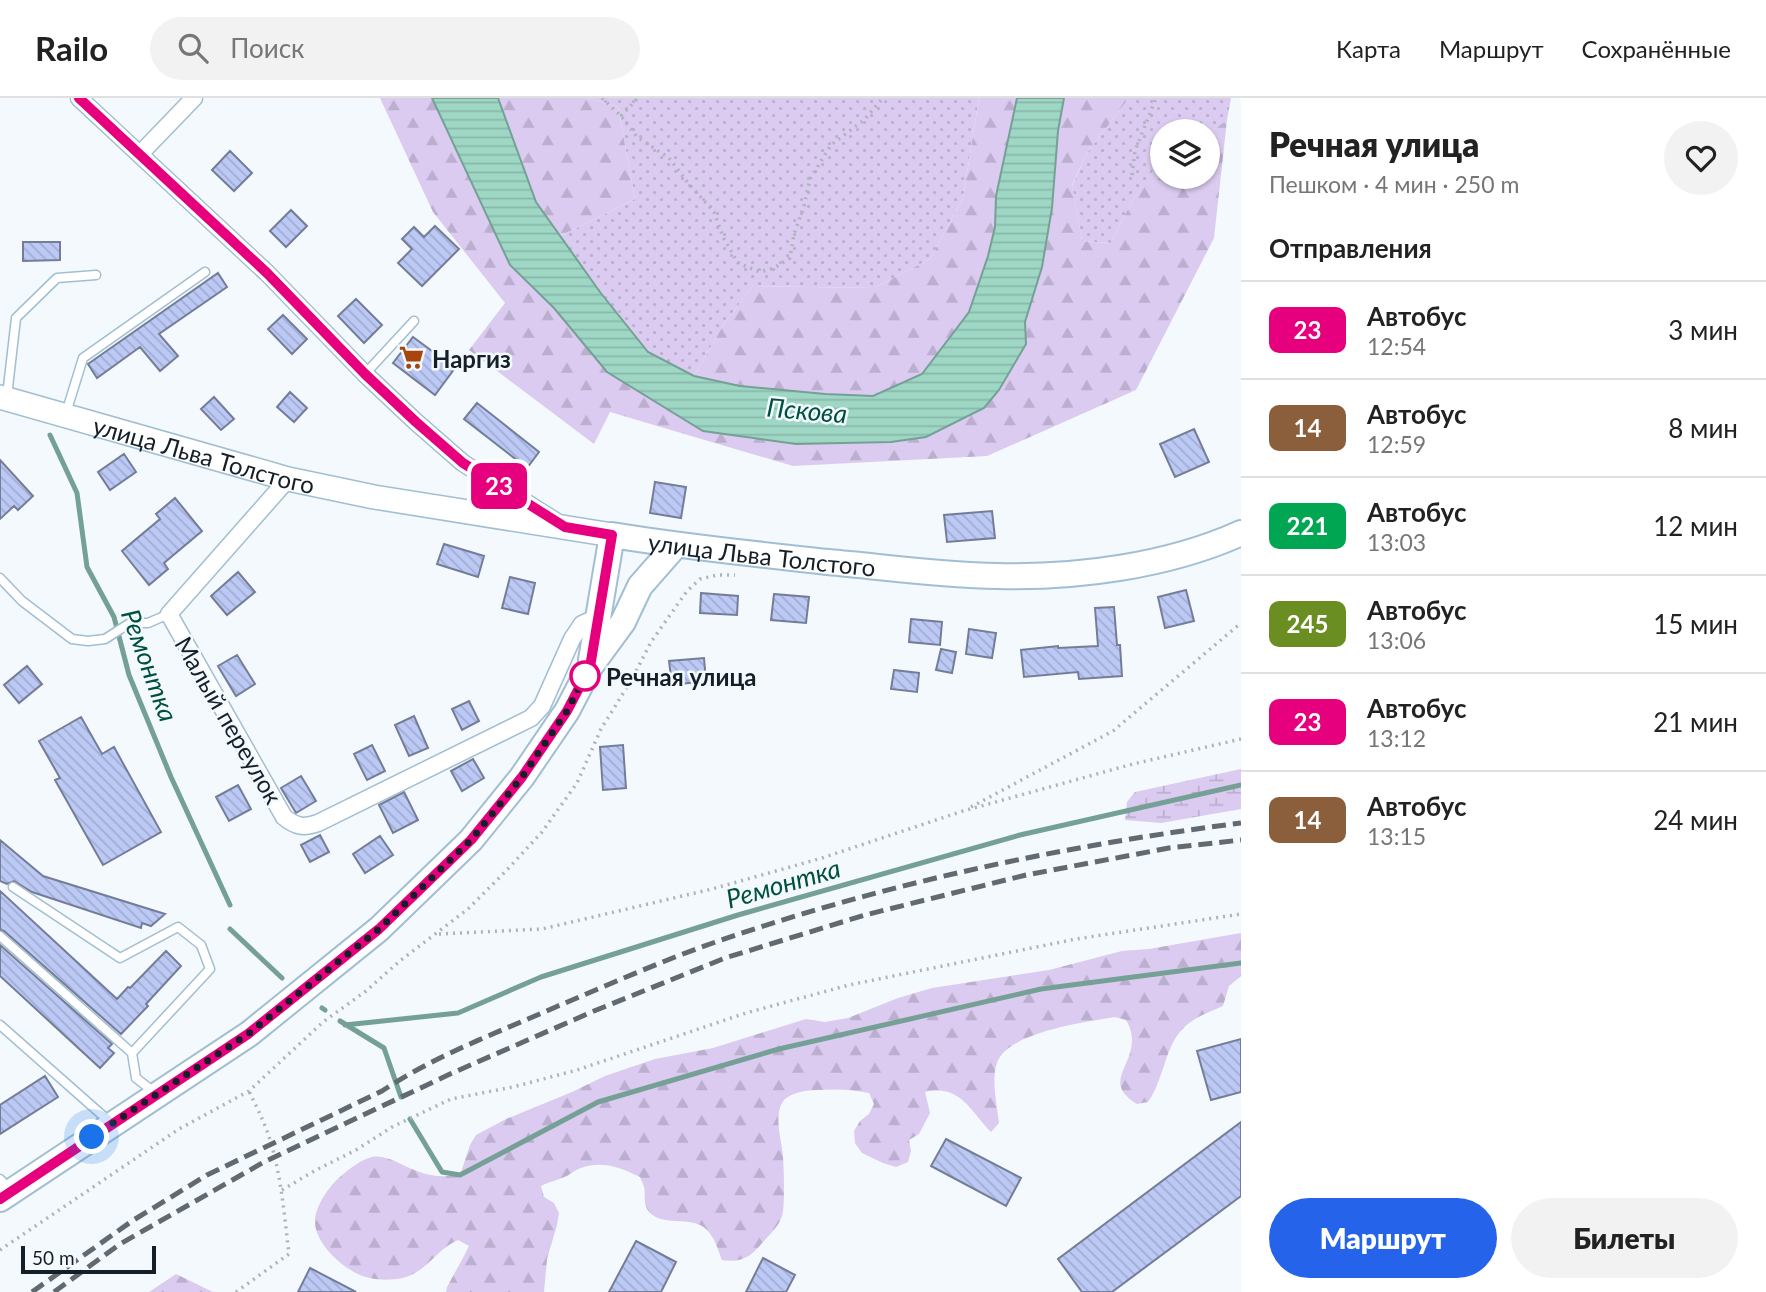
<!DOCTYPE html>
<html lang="ru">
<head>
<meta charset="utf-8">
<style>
	body { margin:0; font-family:Lato,sans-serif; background:#f2f2f2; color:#222; height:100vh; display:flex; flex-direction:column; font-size:26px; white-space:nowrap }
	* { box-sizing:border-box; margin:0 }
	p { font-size:23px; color:#767676 }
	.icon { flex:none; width:38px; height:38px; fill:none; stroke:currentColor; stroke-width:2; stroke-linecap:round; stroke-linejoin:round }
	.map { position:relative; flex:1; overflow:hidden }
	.details { display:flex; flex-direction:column; background:#fff; width:525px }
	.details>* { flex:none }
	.badge { padding:0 14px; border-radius:10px; font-size:24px; line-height:46px }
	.controls { position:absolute; left:1150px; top:21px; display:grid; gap:14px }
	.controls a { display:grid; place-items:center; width:70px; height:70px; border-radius:50%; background:#fff; box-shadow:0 2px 5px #0004; font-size:35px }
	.scale { position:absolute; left:21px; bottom:18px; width:135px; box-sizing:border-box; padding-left:7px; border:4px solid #141f27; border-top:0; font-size:19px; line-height:24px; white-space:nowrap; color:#141f27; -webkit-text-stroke:5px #f3f9fd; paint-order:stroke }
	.you { position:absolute; width:35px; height:35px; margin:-18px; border:5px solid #fff; border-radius:50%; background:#1a73e8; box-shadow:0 0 0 10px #1a73e833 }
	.map>.badge { position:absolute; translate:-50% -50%; box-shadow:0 0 0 4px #fff }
	h2 { padding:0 28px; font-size:26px; line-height:63px }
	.round { display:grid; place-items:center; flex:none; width:74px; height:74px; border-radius:37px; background:#f2f2f2 }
	.overview { display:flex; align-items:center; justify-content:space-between; height:119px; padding:0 28px }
	h1 { font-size:33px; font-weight:800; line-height:52px }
	.cta { display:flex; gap:14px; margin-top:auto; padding:14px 28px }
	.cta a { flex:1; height:80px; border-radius:42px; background:#2563eb; color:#fff; font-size:28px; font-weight:800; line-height:80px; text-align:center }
	.cta a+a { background:#f2f2f2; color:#222 }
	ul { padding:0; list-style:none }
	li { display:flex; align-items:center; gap:21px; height:98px; padding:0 28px; border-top:2px solid #e0e0e0 }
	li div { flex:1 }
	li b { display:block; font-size:26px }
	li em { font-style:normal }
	li .badge { min-width:77px; font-weight:700; text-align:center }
	header { display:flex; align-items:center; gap:42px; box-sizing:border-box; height:98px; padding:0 35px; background:#fff; border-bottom:2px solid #e0e0e0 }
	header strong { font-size:33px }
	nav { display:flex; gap:38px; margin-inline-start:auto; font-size:24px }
	.search { width:490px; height:63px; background:#f2f2f2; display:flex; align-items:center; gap:18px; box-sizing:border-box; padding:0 24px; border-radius:38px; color:#767676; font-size:26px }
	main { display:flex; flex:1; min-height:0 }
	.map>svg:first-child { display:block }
	.green { fill:url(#green-dots) }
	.forest { fill:url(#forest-firs) }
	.wetland { fill:url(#wetland-marsh) }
	.water { fill:url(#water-rules); stroke:#75a096; stroke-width:2 }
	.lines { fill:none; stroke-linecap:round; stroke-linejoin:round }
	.stream { stroke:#75a096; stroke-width:5 }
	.building { fill:url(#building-back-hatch); stroke:#747d98; stroke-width:2 }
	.lane-casing { stroke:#a1bed2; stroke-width:11 }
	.street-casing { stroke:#a1bed2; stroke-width:19 }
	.secondary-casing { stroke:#a1bed2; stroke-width:26 }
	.primary-casing { stroke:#a1bed2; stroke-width:28 }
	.path { stroke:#acb3b9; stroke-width:3.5; stroke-dasharray:2 5; stroke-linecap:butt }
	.lane { stroke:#fff; stroke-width:8 }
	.street { stroke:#fff; stroke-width:16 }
	.secondary { stroke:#fff; stroke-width:23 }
	.primary { stroke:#fff; stroke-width:24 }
	.rail { stroke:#616a71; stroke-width:5; stroke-dasharray:14 7; stroke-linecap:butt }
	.line-casing { stroke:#fff; stroke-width:16 }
	.line { stroke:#e6007e; stroke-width:10 }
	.walk { stroke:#141f27; stroke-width:7; stroke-dasharray:0 12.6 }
	.stop-dot { fill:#fff; stroke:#e6007e; stroke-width:3.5 }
	.labels { text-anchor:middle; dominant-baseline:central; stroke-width:5; stroke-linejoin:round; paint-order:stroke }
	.poi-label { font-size:24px; font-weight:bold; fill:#141f27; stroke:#f3f9fd; text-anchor:start }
	.street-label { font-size:24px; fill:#141f27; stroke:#f3f9fd }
	.stop-label { font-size:24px; font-weight:bold; fill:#141f27; stroke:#f3f9fd; text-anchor:start }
	.water-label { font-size:26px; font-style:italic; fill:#00503f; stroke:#f3f9fd }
</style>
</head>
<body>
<header>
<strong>Railo</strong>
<div class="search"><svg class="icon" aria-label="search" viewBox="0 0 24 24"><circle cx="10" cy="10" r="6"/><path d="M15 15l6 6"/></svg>Поиск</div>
<nav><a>Карта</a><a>Маршрут</a><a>Сохранённые</a></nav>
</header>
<main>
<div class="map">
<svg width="1241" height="1194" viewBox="0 0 1241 1194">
	<defs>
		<pattern id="green-dots" width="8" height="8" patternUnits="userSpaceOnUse" patternTransform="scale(1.75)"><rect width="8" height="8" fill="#dbcbf0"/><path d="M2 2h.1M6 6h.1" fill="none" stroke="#bbaece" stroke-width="1.8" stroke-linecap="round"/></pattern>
		<pattern id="forest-firs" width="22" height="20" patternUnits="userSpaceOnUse" patternTransform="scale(1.75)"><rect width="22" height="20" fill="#dbcbf0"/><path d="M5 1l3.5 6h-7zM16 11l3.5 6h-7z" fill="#bbaece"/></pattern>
		<pattern id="wetland-marsh" width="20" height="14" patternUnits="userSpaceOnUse" patternTransform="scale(1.75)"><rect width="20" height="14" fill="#dbcbf0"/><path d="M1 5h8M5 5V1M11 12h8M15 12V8" fill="none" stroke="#bbaece"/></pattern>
		<pattern id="water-rules" width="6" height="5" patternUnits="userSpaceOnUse" patternTransform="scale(1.75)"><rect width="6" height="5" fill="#9fd7c5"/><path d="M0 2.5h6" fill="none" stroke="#88b8a9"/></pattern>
		<pattern id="building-back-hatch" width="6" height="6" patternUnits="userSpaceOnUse" patternTransform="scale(1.75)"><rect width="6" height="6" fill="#bcc9f5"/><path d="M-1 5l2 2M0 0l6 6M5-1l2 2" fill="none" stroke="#a1acd2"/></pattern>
	</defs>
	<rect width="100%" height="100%" fill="#f3f9fd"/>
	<!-- green -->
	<path class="green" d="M588,0H979L963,100L930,161L874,190L753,188L724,226L694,278L648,254L601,194L560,138L635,101L618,9Z
		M1129,0H1231L1227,22L1208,36V33H1162V61L1132,103L1111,145L1082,143L1072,88L1087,55Z"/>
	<!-- forest -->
	<path class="forest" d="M380,0H432L510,167L554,210L796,346L891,344L926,339L1026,246L1025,224L1042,169L1052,110L1058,33L1064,0H1129L1087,55L1072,87L1082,143L1111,145L1132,103L1160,62L1162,61V79H1208V36L1227,22L1214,140L1136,292L987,358L793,368L610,314L594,346L469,252L505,205L433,114Z
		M498,0H588L618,9L635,101L560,138L536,104Z
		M979,0H1017L996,98L995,129L988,158L969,214L922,276L873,298L825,296L740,288L694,278L724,226L753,188L874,190L930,161L963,100Z
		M1241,835V878L1229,888L1223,908C1187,923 1176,929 1164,968C1159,981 1156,993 1148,1004L1137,1006C1103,985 1131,971 1132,943C1132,935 1130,929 1126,922L1115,919C1086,924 1007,934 997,965C991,981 997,1008 999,1025L991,1034C970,1013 961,986 925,994L930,1015L919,1036L909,1042L911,1053L908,1064L896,1069L883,1065L862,1055L855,1045L854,1033L860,1023L869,1016L874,1006L869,995C851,991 834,991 816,992C806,992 792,995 785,1001C772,1015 782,1042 783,1059C784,1070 785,1109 782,1118C779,1128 770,1136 763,1144C750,1159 743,1165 722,1162C718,1152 715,1140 707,1132C692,1116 659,1131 647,1111C643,1103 646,1097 644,1089C643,1085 641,1082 640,1079C622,1070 602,1062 581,1070C574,1072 569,1078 562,1080C555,1083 548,1084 541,1088L544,1099L554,1105L559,1115L557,1127L547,1161L544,1194H446L447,1189L464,1158L469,1148L458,1142C438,1150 428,1172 406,1179C392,1183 372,1183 358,1176C340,1168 316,1145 315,1125C314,1110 329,1088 340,1079C349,1071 360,1062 372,1059C387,1056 404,1069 417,1073C432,1079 444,1079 460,1077L470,1047L476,1037L506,1021L572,994L605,978L655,961L713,950L806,921L825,924L848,920L898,900L932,890L1049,872L1122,853L1149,851Z
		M176,1176L213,1194H149Z"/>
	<!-- wetland -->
	<path class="wetland" d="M1241,671V711L1161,725L1125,722L1127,704L1135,694Z"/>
	<!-- water -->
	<path class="water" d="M432,0H498L536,104L600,194L648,254L694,278L740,288L825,296L873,298L922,276L969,214L988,158L995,129L996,98L1017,0H1064L1058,33L1052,110L1042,169L1025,224L1026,246L999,292L984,310L926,339L891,344L796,346L703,333L607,274L554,210L510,167Z"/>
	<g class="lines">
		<!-- stream -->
		<path class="stream" d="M50,337L77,395L87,469L114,519L129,577L171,679L230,807
			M230,831L282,880
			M322,910L325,912
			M340,923L384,950L401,999
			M345,927L458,915L541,879L738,817L1020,737L1241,687
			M410,1021L442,1074L460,1077L598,1004L779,951L1041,891L1241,865"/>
	</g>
	<!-- building -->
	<path class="building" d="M230,53L252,75L234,93L212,72Z
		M291,112L307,128L286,149L270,133Z
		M435,128L459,151L422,188L398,165L412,151L402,141L414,129L424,139Z
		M23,144H60V162L23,163Z
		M218,175L227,189L159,236L178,258L160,273L140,249L97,280L88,266Z
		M356,201L382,227L364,245L338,218Z
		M283,217L307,241L292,256L268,231Z
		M413,239L455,270L435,297L393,265Z
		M290,294L307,310L294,324L277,309Z
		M214,299L234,321L221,332L201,311Z
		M477,305L539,354L527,370L464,321Z
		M1194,331L1209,364L1175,379L1160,346Z
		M124,356L136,374L110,392L98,374Z
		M0,362L33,398L18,412L14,408L0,421Z
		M655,384L686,389L681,420L650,415Z
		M175,400L202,433L164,465L168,471L149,487L122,453L160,421L156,416Z
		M992,413L995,440L947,444L944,417Z
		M444,446L484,458L478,479L437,466Z
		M238,474L255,494L227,517L211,498Z
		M510,479L535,485L528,516L502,510Z
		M1186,492L1194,523L1165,530L1158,499Z
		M701,495L738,498L737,517L700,515Z
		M774,496L809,499L806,525L771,522Z
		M1114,509L1117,547H1120L1122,578L1079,581L1078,574L1024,579L1021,552L1058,548V550L1098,548L1095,510Z
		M911,521L942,524L940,547L909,544Z
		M969,531L996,535L992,560L966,556Z
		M941,551L956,554L952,575L936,572Z
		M237,557L255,586L236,598L218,568Z
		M704,560L706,583L672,587L669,563Z
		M27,568L42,586L19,605L4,587Z
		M894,572L919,575L917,594L891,591Z
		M469,603L479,623L462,632L452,611Z
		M414,618L428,650L409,658L395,627Z
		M81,619L102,656L114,649L161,734L103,767L55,682L60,680L39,643Z
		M372,647L385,673L367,682L354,656Z
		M623,647L626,690L603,692L600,649Z
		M473,661L484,680L462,693L451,673Z
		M301,678L316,703L296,715L281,690Z
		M238,687L251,711L229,723L216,699Z
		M404,694L418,722L393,735L379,707Z
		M320,737L329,754L310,764L301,747Z
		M380,738L393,757L365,775L353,756Z
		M0,742L43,778L165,816L151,828L142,825L141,830L32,794L14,783L7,786L0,783Z
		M0,793L117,901L128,889L130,890L166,853L181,868L146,906L148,908L121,936L4,833L0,832Z
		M0,847L112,946L108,950L114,955L100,970L0,878Z
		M1241,941V994L1211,1002L1197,953Z
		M45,978L58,999L0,1036V1007Z
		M1241,1024V1098L1112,1194H1082L1058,1161Z
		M946,1041L1021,1080L1006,1108L931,1068Z
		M636,1143L676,1164L661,1194H609Z
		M763,1160L795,1177L786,1194H746Z
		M310,1170L356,1194H298Z"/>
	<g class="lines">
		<defs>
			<path id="lane" d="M365,276L414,223
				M7,298L16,220L57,180L96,177
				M66,315L83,260L205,174
				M0,480L22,503L72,541L88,543L105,541L130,525H148L169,516
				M13,789L120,860L178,829L201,847L210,871L132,955
				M0,838L132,955L136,980L154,994
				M0,927L110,1024
				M0,1081L10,1091"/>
			<path id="street" d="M79,0L267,175L365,276L416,324L463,365L557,424
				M140,56L194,0
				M288,381L169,516L284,719C296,729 304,730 318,725L531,620L542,608L572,541L582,526L598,519"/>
			<g id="secondary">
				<path id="s1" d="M0,299L288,381L374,399L612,437"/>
			</g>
			<g id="primary">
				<path id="s2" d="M591,562L612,437C684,449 756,456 828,464C884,469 941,477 997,478C1077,480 1168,468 1241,435"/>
				<path d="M0,1101L249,936L379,831L471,742L522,679L567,613L590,569L623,524L640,488L676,447"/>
			</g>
		</defs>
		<!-- lane casing -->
		<use href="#lane" class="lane-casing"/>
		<!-- street casing -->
		<use href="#street" class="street-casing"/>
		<!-- secondary casing -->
		<use href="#secondary" class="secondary-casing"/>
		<!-- primary casing -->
		<use href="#primary" class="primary-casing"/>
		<!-- path -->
		<path class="path" d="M602,0L621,18L637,39L669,60L688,85L714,114L723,139L738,165L760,174L774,170L790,160L794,136L804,108L810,81L831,47L864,22L883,0
			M621,18L638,0
			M1132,77L1135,53L1156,0
			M971,709L1113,633L1241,525
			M439,836L542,831L712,791L822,760L963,713L1133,666L1241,641
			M282,1092L316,1072L356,1052L392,1029L451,1001L513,989L577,972L746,915L849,887L1076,841L1241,816
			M0,1152L179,1031L249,993L323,924L366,893L401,862L468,811L505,774L542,734L577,685L601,631L632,581L651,544L687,493L700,481L718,477H735
			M236,1194L289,1156C284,1115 281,1072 267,1033C262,1019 255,1006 249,993"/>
		<!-- lane -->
		<use href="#lane" class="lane"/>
		<!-- street -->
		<use href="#street" class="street"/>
		<!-- secondary -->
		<use href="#secondary" class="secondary"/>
		<!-- primary -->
		<use href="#primary" class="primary"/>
		<!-- rail -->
		<path class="rail" d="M32,1194L132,1123L207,1077L382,993C436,957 499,934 558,908C608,887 659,864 710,846C881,786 1061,748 1241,725
			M54,1194L120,1146L264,1064L450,976L594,913L725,860L865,817L1026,777L1169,750L1241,742"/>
	</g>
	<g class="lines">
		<defs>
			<path id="line" d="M0,1101L248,936L379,831L471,742L522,679L567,613L590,569L612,437L565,429L463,365L416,324L365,276L267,175L79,0"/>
		</defs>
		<!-- line casing -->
		<use href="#line" class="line-casing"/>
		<!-- line -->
		<use href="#line" class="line"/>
		<!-- walk -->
		<path class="walk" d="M92,1039L248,936L379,831L471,742L522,679L567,613L585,578"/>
	</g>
	<!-- icons -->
	<defs>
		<symbol id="supermarket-bare" viewBox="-9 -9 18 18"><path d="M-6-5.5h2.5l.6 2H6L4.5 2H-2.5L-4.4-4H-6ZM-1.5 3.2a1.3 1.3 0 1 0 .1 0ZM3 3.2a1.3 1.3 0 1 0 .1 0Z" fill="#a8450c" stroke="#f3f9fd" stroke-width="2.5" paint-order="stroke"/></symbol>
	</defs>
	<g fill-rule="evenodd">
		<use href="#supermarket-bare" x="394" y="242" width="35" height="35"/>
	</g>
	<!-- markers -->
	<circle class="stop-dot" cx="585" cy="578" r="14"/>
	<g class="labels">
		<!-- poi labels -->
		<g class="poi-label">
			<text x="432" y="260">Наргиз</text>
		</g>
		<!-- street labels -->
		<g class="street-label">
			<text stroke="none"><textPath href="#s1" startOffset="212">улица Льва Толстого</textPath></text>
			<text stroke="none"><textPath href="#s2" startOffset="278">улица Льва Толстого</textPath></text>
			<text transform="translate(229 622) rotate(60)">Малый переулок</text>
		</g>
		<!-- stop labels -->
		<g class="stop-label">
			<text x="606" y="578">Речная улица</text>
		</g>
		<!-- water labels -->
		<g class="water-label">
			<text transform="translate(807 312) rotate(5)">Пскова</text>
			<text transform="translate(150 567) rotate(70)">Ремонтка</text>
			<text transform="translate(783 785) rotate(-16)">Ремонтка</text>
		</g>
	</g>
</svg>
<div class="controls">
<a><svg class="icon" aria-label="layers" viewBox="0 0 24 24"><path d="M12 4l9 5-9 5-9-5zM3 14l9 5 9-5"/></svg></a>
</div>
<div class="scale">50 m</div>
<div class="you" style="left:92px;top:1039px"></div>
<b class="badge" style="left:499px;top:388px;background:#e6007e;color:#fff">23</b>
</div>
<section class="details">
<div class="overview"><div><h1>Речная улица</h1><p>Пешком · 4 мин · 250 m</p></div><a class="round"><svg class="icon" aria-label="heart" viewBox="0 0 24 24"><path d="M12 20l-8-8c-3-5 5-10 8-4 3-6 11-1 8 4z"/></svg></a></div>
<h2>Отправления</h2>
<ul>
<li><span class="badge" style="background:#e6007e;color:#fff">23</span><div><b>Автобус</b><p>12:54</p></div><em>3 мин</em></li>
<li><span class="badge" style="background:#8b5e3c;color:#fff">14</span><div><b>Автобус</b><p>12:59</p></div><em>8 мин</em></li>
<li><span class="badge" style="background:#00a651;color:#fff">221</span><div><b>Автобус</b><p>13:03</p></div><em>12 мин</em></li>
<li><span class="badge" style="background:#6b8e23;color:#fff">245</span><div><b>Автобус</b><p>13:06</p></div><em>15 мин</em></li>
<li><span class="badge" style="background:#e6007e;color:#fff">23</span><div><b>Автобус</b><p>13:12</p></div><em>21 мин</em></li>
<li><span class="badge" style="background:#8b5e3c;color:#fff">14</span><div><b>Автобус</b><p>13:15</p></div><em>24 мин</em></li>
</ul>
<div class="cta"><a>Маршрут</a><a>Билеты</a></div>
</section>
</main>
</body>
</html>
